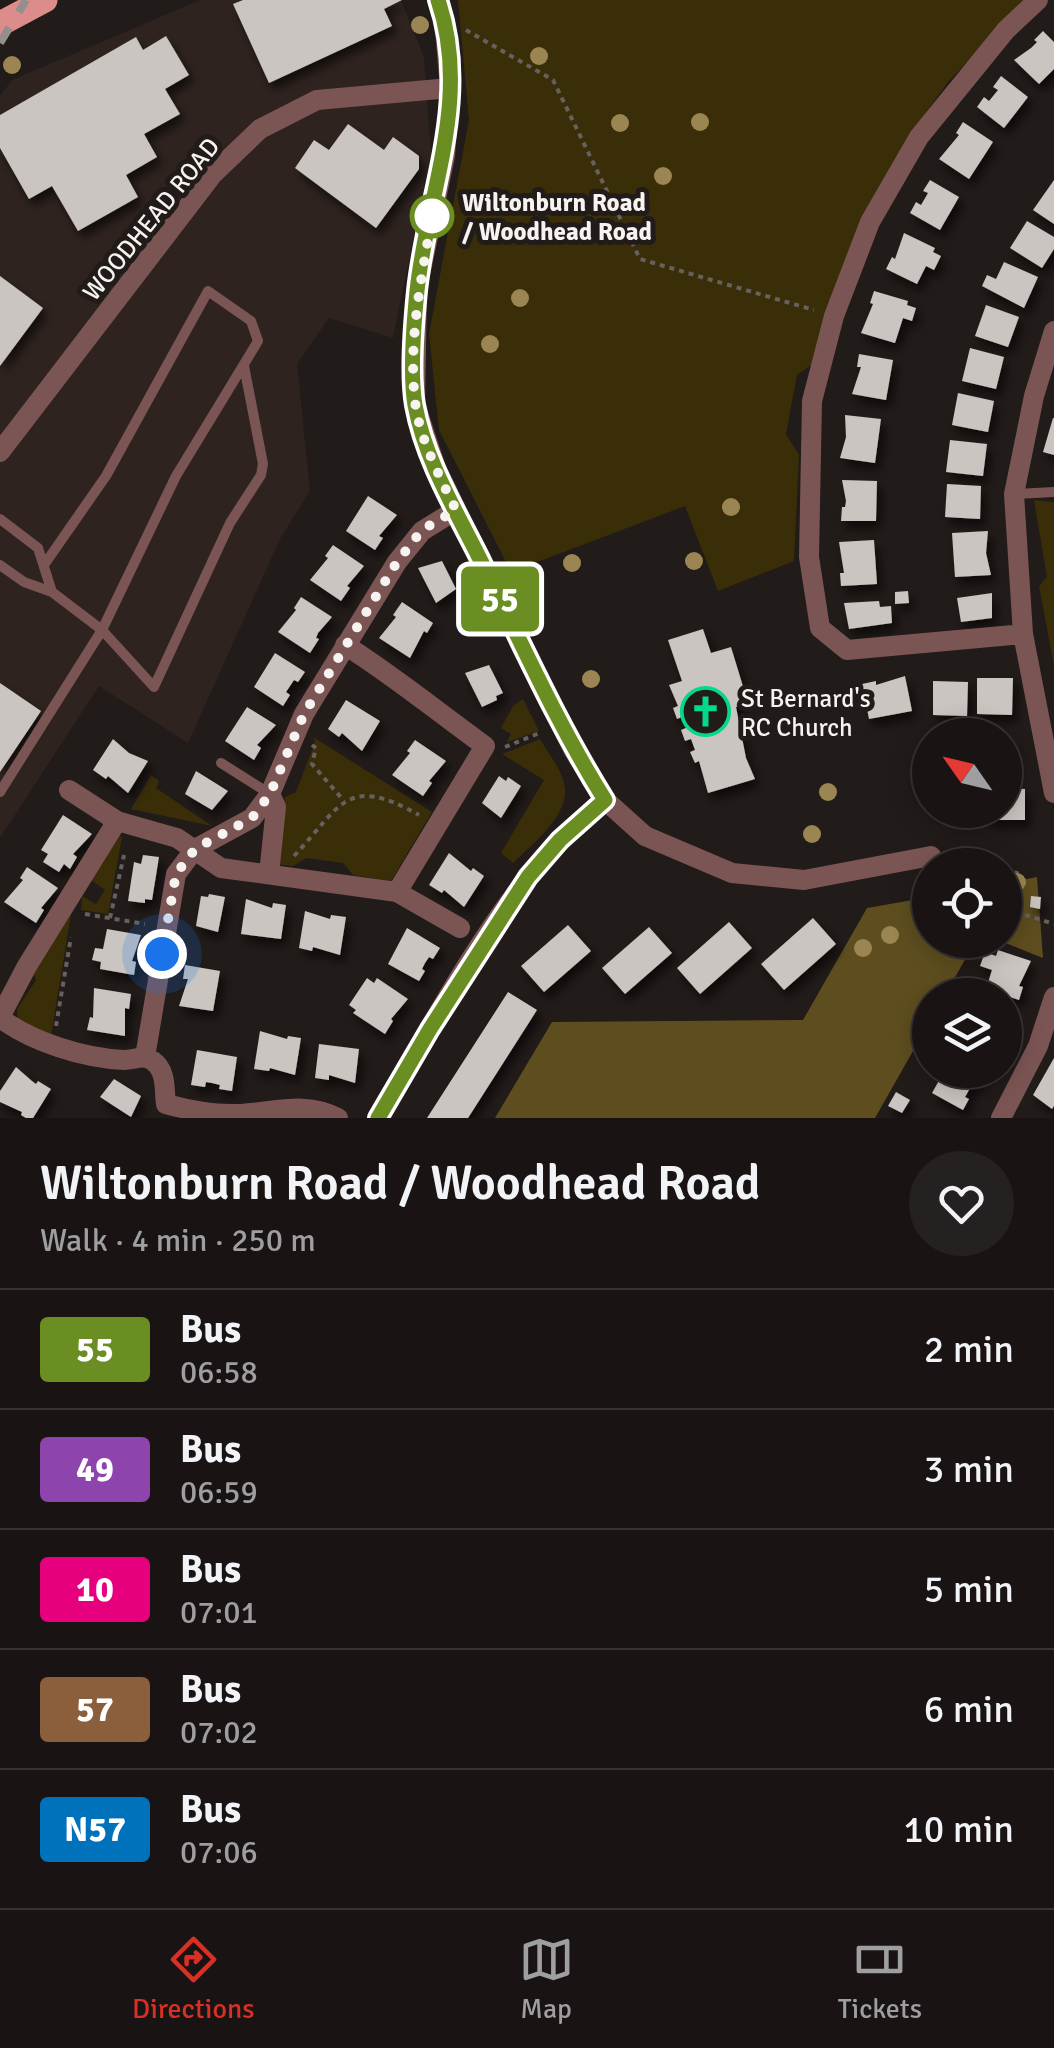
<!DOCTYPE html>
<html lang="en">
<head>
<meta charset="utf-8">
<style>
	body { margin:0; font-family:Signika,sans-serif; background:#262121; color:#f1f3f6; height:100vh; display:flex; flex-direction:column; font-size:38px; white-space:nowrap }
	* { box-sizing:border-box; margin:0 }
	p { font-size:32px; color:#9f9ea0 }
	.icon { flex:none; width:55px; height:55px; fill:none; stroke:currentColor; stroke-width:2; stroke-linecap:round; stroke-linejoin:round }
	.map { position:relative; height:1118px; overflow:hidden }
	.details { display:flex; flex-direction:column; background:#191413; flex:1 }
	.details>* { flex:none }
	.badge { padding:0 20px; border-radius:8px; font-size:35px; line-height:65px }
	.needle { width:65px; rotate:304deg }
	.controls { position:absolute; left:912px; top:718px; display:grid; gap:20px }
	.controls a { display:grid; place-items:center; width:110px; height:110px; border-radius:50%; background:#191413; box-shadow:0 5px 25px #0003,0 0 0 2px #373333; font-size:50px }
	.you { position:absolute; width:50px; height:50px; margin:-25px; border:8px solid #fff; border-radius:50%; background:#1a73e8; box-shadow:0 0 0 15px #1a73e833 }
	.map>.badge { position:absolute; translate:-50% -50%; box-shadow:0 0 0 5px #fff }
	.round { display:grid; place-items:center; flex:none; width:105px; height:105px; border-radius:52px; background:#262121 }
	.summary { display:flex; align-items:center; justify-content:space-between; height:170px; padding:0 40px }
	h1 { font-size:48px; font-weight:600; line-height:75px }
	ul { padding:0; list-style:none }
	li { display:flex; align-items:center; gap:30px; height:120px; padding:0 40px; border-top:2px solid #373333 }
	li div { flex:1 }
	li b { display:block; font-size:38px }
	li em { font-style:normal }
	li .badge { min-width:110px; font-weight:700; text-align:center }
	.tabs { display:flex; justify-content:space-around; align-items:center; height:140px; border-top:2px solid #373333; background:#191413; font-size:28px; color:#9f9ea0 }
	.tabs a { display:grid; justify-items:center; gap:5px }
	.tabs .on { color:#d93025 }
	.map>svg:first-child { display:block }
	.built { fill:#2e231f }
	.green { fill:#3a2e09 }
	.forest { fill:#5e4e1f }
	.building { fill:#cac5c0; filter:url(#shadow) }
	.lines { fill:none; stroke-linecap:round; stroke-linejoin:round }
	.path { stroke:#66615f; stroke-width:4; stroke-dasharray:5 5; stroke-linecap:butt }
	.service { stroke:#7b5554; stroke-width:10 }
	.minor { stroke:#7b5554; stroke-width:20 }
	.primary { stroke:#db8c8b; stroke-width:25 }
	.rail { stroke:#938f8d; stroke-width:8; stroke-dasharray:18 18; stroke-linecap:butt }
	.tree { fill:#9b8553 }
	.line-casing { stroke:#fff; stroke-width:22 }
	.line { stroke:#6b8e23; stroke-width:15 }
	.walk { stroke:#f6f3f1; stroke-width:10; stroke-dasharray:0 18 }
	.stop-dot { fill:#fff; stroke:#6b8e23; stroke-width:5 }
	.labels { text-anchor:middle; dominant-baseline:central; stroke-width:10; stroke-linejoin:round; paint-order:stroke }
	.stop-label { font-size:25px; font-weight:bold; fill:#f6f3f1; stroke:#211b19; text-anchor:start }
	.street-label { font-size:25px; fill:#f6f3f1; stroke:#211b19 }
	.poi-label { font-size:25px; fill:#f6f3f1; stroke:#211b19; text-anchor:start }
</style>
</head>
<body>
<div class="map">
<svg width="1054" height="1118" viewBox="0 0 1054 1118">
	<defs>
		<filter id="shadow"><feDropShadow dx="4.5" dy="7" stdDeviation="5" flood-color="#0009"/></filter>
	</defs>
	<rect width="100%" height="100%" fill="#211b19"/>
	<!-- built -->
	<path class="built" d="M200,0H401L424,57L431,155L393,338L329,318L297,364L310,491L280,539L188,743L99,686L0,838V96L12,80Z"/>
	<!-- green -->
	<path class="green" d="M458,0H1026L948,82L917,125L814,363L797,375L786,434L799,455L794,561L718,591L685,506L511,572L439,430L429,334L469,120Z
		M1034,500L1054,502V666L1039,586L1047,577Z
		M523,699L539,731L507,742L511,734L501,728L513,706Z
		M313,737L432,812L391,881L353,875L343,863L306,858L293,866L276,864L285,797L296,792L315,742Z
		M540,739C547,752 561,768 564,783C572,814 533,843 513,863L501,853L544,780L502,754Z
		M151,775L159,781L156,788L212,826L131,809Z
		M119,836L122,837L108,914L81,910L82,896L96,904L105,890L91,880Z
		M71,914L51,1036L18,1019L17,1009L36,980L33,972Z"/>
	<!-- forest -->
	<path class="forest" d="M1037,877L1043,958L998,940H1005V883Z
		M930,897V940H976L945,995H930V1021L875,1118H495L552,1022L803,1020L867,908Z"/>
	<!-- building -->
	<path class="building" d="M243,0H402L384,9L392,26L269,83L233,4Z
		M1043,31L1054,42V69L1039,84L1014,60L1031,48L1037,42L1034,40Z
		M166,36L189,75L165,89L180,114L144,134L157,157L126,175L138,197L78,231L52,186L29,199L0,148V115L136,37L143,50Z
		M1001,76L1028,97L1004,128L977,107L984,97L989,101L998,90L993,87Z
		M963,122L993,142L969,179L939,159L959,135L956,133Z
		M348,124L384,150L393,137L419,156V169L376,228L295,168L314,140L329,150Z
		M930,180L959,197L940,230L910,213L916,202L921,205L928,193L923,191Z
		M1054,180V224L1033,210Z
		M1027,221L1054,237V249L1042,268L1010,248Z
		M904,233L935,248L933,252L941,256L934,270L926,266L917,284L886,269L892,257L895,259Z
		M1004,262L1038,277L1024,308L982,286L987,275L996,279Z
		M0,276L43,308L0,366Z
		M874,291L908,301L907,305L916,308L912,321L903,318L895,343L861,333L873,304L870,303Z
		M986,305L1019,317L1008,347L975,336Z
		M970,348L1004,357L996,389L962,381Z
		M859,354L893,360L886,400L852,394L861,367H857Z
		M958,393L994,401L988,432L952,425Z
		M845,415L881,419L875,463L840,458L846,437Z
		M1053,418H1054V455L1043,452Z
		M950,440L987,444L983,476L946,472Z
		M842,480L877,481L876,521H841L842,507H845L846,501Z
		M947,484L981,486L980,519L945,517Z
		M368,496L397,515L379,536L383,538L375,550L346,531Z
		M988,531L986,553L991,575L955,577L952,533Z
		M874,540L877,584L841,586L840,573H844L839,542Z
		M333,545L364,566L347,586L350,588L341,601L310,580L328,558L325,556Z
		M442,561L456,589L436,603L418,568Z
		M908,591L909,603L895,604V592Z
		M992,593V618L961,622L957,598Z
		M301,597L332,617L318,633L316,638L319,639L310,653L278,632L296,610L294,608Z
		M879,601L880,607L891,606L892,623L849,629L844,603Z
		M402,602L433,623L427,633L424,631L410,658L379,638L396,617L393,615Z
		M703,629L711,653L731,647L748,703L736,707L746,758L755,779L708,793L699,761L695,763L690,752L695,750L691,739L685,741L681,730L686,728L682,717L677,719L673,708L678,706L669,685L682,681L668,640Z
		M275,653L305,672L298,682L294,680L286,692L290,695L283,706L254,687Z
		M489,665L503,693L496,696L497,700L482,707L465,673Z
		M905,676L912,711L869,719L862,684L876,681V685Z
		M977,678H1013L1012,715L977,714Z
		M933,681L968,682L967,716L933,715Z
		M0,683L41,711L0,772Z
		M346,700L380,721L362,751L342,733L339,737L328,729Z
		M247,707L276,725L257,745L261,748L254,760L225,741Z
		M113,739L129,753L148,761L128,793L108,776L106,779L93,770Z
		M415,740L446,761L429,781L432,783L423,796L392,775L410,753L407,751Z
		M1005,744H1013L1012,777H1005Z
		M196,771L228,791L212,810L185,794Z
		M499,776L506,781L508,777L521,786L501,818L482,803Z
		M1005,788L1025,789V820H986L987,810H1005Z
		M63,815L92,834L73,854L77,857L70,869L64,864L59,872L43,862L48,854L41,850Z
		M449,853L471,871L473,868L484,876L464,907L444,890L442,893L429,885Z
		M143,855L159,857L152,900L145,899V903L128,901L134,862L141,864Z
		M27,867L58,888L41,908L44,910L36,923L4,902L23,880L20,878Z
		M209,894L225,897L218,932L196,926L201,896L208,897Z
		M1031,896L1041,897L1040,909L1030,907Z
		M246,899L272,908L273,903L286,905L281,939L241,934Z
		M305,911L330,919L331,915L346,917L340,955L313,947L312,951L299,948Z
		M813,918L836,944L784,990L761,964Z
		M729,922L752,948L700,994L677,968Z
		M568,925L591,951L544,992L521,966Z
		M649,927L672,953L625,994L602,968Z
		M407,928L440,948L433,959L429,957L425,963L422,969L425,971L419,981L388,964Z
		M107,929L141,935L132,961L136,962L134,975L100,969L101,962L92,960L95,948L103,949Z
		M998,950L1031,961L1019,986L1023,987L1019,1000L986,989L992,970L980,966L985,952L996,956Z
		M185,965L220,971L213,1011L179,1006L188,979H183Z
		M367,978L374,983L377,978L408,999L391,1019L393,1021L385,1034L353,1013L356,1010L349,1005Z
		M94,988L131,994L129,1009L125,1008V1036L87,1030L90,1017L93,1018Z
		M508,992L537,1010L468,1118H427Z
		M260,1031L287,1039L288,1036L301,1038L295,1075L270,1068L269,1071L254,1069Z
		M319,1044L359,1049L355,1083L329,1075V1080L315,1078Z
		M197,1050L237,1057L232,1091L219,1089L220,1085L212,1083L206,1082L205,1087L191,1085Z
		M1054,1058V1106L1052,1109L1033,1095Z
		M16,1067L32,1081L36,1084L38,1081L51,1089L33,1118H26L21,1115L22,1112L0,1102V1091Z
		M945,1070H975L982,1074L976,1086L973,1084L969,1090L965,1097L969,1099L963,1110L932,1093Z
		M114,1079L141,1096L131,1117L100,1097Z
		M896,1092L910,1100L902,1113L888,1106Z"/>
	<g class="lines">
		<!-- path -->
		<path class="path" d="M466,30L553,80L640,259L814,310
			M312,745L316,748L312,764L344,801
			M505,747L542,732
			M294,856C342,805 346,774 419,815
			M950,860L977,865
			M1005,870L1017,873L1006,909L1054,924
			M85,914L145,924
			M110,918L124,855
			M56,1026L71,937"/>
		<!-- service -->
		<path class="service" d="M1015,494L1054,492
			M0,519L38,548L52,592
			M0,565L24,582L52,592L102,630L176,476L258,341L251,321L208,291L106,476L44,565
			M221,763L270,794
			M0,792L102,630L154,687L230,523L261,475L263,464L244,366"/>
		<!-- minor -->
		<path class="minor" d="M438,0L444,18L450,88L445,156L417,289L415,404L436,468L574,751L605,800L645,836L732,873L804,880L931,856
			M1054,331L1034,396L1014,494L1023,634L1054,793
			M0,452L213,174L260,129L317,100L450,88
			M1023,634L847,650L820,628L809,557L812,401L834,316L870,222L919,137L1006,30L1038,0
			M345,645C394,676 438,712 485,746L397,892
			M69,790L117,821
			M269,874L276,807L270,794
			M0,1017L27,966L117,821L177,838L221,868L397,892L460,928
			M0,1018C32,1042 83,1058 124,1060C135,1060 143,1054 153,1061C167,1071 164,1090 166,1104C188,1110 213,1115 237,1114C273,1113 304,1100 338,1118
			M145,1057L176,874L195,849L252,818L270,794L304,714L397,562L422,531L456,510
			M378,1118C425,1038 471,949 529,876C551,848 578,824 605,800
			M1001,1118L1038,1046L1054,997"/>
		<!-- primary -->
		<path class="primary" d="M0,24L45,0"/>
		<!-- rail -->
		<path class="rail" d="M0,43L26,0"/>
	</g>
	<!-- trees -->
	<g class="tree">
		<circle cx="420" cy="25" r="9"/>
		<circle cx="539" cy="56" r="9"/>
		<circle cx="12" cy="65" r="9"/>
		<circle cx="700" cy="122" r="9"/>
		<circle cx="620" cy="123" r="9"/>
		<circle cx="663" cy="176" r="9"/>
		<circle cx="520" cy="298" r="9"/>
		<circle cx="490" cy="344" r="9"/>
		<circle cx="731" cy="507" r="9"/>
		<circle cx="694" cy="561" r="9"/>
		<circle cx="572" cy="563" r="9"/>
		<circle cx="591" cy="679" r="9"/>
		<circle cx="828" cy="792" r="9"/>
		<circle cx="812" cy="834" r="9"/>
		<circle cx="1017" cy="882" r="9"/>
		<circle cx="890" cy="935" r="9"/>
		<circle cx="863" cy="948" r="9"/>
	</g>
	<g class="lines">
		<defs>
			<path id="line" d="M378,1118L430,1029L528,877L560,840L605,800C558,725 522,644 483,565C458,514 425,461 415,405C410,376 414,321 417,291C427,193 472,100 438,0"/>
		</defs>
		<!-- line casing -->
		<use href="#line" class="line-casing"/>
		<!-- line -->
		<use href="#line" class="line"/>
		<!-- walk -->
		<path class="walk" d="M162,954L176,874L195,849L252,818L270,794L304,714L397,562L422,530L456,510C440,477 419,438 415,401C408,339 422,277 432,216"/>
	</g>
	<!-- icons -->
	<defs>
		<symbol id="church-ring" viewBox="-11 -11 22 22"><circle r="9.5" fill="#211b19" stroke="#03d98b" stroke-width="1.5"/><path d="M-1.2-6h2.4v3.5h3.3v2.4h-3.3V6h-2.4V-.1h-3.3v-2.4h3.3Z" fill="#03d98b"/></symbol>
	</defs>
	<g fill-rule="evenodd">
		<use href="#church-ring" x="678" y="684" width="55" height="55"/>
	</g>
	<!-- markers -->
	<circle class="stop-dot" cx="432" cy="216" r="20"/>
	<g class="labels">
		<!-- stop labels -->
		<g class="stop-label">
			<text x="462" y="202">Wiltonburn Road<tspan x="462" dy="29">/ Woodhead Road</tspan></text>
		</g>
		<!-- street labels -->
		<g class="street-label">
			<text transform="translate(151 219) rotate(-51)">WOODHEAD ROAD</text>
		</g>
		<!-- poi labels -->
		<g class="poi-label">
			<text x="741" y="698">St Bernard's<tspan x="741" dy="29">RC Church</tspan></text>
		</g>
	</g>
</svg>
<div class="controls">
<a><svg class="needle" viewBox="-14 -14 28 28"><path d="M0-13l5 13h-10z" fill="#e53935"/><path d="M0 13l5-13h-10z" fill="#9f9ea0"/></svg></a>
<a><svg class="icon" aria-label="locate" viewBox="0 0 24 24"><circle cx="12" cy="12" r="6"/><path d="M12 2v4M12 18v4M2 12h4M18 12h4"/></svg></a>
<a><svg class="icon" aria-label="layers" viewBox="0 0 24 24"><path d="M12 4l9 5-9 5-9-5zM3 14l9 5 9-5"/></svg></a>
</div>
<div class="you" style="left:162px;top:954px"></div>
<b class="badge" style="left:500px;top:599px;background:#6b8e23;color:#fff">55</b>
</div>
<section class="details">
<div class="summary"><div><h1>Wiltonburn Road / Woodhead Road</h1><p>Walk · 4 min · 250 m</p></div><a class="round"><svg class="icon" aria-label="heart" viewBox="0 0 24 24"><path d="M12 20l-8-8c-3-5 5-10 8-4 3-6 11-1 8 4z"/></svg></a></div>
<ul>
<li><span class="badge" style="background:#6b8e23;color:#fff">55</span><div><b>Bus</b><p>06:58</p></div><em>2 min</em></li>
<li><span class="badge" style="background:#8e44ad;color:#fff">49</span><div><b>Bus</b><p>06:59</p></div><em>3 min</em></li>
<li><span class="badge" style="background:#e6007e;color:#fff">10</span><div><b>Bus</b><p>07:01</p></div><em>5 min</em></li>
<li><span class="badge" style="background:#8b5e3c;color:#fff">57</span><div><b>Bus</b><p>07:02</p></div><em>6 min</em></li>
<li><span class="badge" style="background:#0072bc;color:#fff">N57</span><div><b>Bus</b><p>07:06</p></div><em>10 min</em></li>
</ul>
</section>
<nav class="tabs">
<a class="on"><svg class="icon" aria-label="directions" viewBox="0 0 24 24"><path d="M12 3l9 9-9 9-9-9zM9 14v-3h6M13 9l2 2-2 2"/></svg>Directions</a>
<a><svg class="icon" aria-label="map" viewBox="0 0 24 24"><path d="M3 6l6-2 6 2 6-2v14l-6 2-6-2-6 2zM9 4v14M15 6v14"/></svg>Map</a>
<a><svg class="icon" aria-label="tickets" viewBox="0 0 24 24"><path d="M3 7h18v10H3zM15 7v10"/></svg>Tickets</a>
</nav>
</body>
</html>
